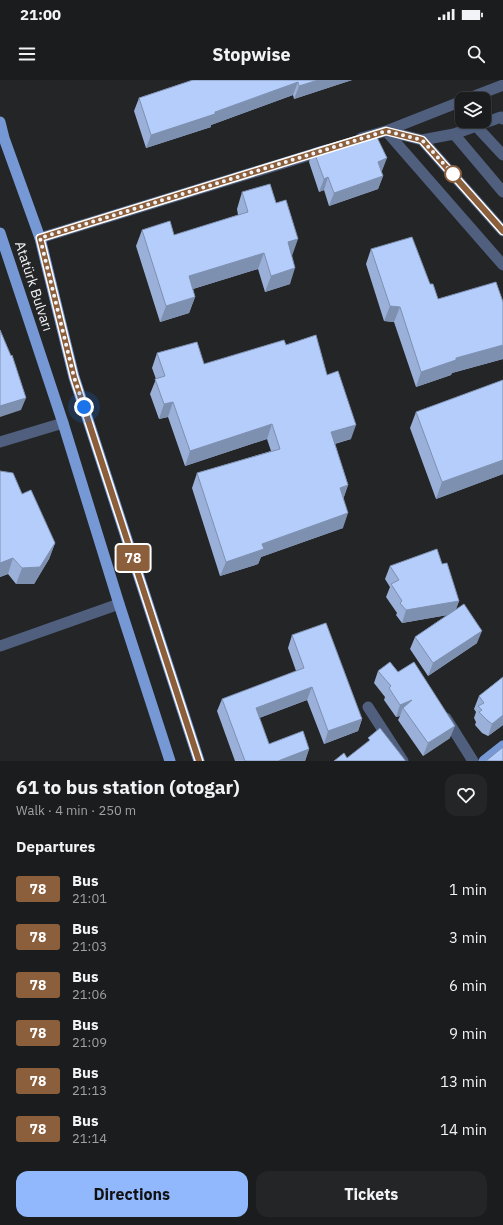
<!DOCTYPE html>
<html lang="en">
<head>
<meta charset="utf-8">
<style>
	body { margin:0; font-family:"IBM Plex Sans",sans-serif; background:#242526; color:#f1f3f6; height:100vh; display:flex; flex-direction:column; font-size:15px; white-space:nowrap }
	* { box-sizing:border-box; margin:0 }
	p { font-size:13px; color:#a0a1a4 }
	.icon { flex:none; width:22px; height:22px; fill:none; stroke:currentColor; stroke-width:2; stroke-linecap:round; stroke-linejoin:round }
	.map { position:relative; height:681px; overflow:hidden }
	.drawer { display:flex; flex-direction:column; background:#1b1c1d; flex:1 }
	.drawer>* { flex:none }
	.badge { padding:0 8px; border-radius:3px; font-size:14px; line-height:26px }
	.controls { position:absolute; left:455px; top:12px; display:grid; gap:8px }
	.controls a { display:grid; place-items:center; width:36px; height:36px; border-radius:8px; background:#1b1c1d; box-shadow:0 1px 3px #0004,0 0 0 1px #393a3b; font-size:20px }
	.you { position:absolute; width:20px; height:20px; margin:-10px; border:3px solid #fff; border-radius:50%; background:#1a73e8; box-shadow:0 0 0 6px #1a73e833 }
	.map>.badge { position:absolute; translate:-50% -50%; box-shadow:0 0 0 2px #fff }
	h2 { padding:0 16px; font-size:15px; line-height:36px }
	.round { display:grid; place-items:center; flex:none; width:42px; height:42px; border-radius:12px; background:#242526 }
	.overview { display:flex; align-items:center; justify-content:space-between; height:68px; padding:0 16px }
	h1 { font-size:19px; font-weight:800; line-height:30px }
	.cta { display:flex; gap:8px; margin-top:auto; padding:8px 16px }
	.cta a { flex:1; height:46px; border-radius:12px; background:#91b8fd; color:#111; font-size:16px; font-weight:800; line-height:46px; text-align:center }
	.cta a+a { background:#242526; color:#f1f3f6 }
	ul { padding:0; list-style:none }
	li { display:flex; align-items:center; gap:12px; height:48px; padding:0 16px }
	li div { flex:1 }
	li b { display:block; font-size:15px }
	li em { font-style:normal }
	li .badge { min-width:44px; font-weight:700; text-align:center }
	.status { display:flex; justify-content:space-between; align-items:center; height:28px; padding:0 20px; background:#1b1c1d; direction:ltr }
	.status svg { height:11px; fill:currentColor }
	header { display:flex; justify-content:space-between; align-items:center; height:52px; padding:0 16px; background:#1b1c1d; font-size:18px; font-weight:800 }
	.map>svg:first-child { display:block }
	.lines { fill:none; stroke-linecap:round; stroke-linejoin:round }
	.minor { stroke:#4f5f7d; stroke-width:11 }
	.tertiary { stroke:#4f5f7d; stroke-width:11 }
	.primary { stroke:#7698d5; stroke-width:11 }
	.wall { fill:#9bb0d8 }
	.shaded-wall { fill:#7e90b0 }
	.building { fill:#b4cdfb; stroke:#7e90b0 }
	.line-casing { stroke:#fff; stroke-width:9 }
	.line { stroke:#8b5e3c; stroke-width:6 }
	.walk { stroke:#f2f3f5; stroke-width:4; stroke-dasharray:0 7.2 }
	.stop-dot { fill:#fff; stroke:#8b5e3c; stroke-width:2 }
	.labels { text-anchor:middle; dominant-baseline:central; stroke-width:4; stroke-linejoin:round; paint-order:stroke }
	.street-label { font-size:14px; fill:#f2f3f5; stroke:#242527 }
</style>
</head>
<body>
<div class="status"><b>21:00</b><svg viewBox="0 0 49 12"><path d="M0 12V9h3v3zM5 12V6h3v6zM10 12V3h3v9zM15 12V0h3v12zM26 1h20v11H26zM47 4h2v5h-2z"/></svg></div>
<header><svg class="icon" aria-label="menu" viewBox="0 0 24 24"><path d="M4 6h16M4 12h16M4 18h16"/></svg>Stopwise<svg class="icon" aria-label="search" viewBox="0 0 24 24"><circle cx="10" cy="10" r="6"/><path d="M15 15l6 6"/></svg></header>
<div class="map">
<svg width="503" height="681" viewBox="0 0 503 681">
	<rect width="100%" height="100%" fill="#242527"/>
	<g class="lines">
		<!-- minor -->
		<path class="minor" d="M467,19L503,5
			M476,46L503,75
			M386,51L503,185
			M386,51L422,60L454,54L501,37L503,39
			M454,54L503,112
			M361,58L386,51L462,21
			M422,60L503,151
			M40,158L326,70
			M0,362L63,343
			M368,627L403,681
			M446,638L473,681"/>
		<!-- tertiary -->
		<path class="tertiary" d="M0,566L119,524"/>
		<!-- primary -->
		<path class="primary" d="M0,42L4,58L40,158L74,297L199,681
			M0,153L63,343L119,524L170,681
			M484,681L503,666"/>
	</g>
	<!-- wall -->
	<path class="wall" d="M193,0H352L294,19L293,15L211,45V47L146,68L134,31L139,18Z
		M313,69L382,91L381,92L383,96L378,109L329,126L324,110L319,112L309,82Z
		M242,112L292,176L290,204L265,212L258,189L193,209L195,217L189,233L160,242L136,166L142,150L174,155L238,135L237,129Z
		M371,169L430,204L438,219L503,222V279L452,293L451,295L416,307L394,242L384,241L366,184Z
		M286,265L327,295L351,359L335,364L348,405L343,419V448L261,477L258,484L220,496L192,408L197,393L271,371L267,359L185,386L168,337L159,339L150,314L156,299L152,288L157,273L204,284Z
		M503,300V394L436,419L410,348L416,332Z
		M0,391L22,414L55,463L49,479L34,504H16L8,494L0,497Z
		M442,484L459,521L456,529L477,563L428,596L410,569L415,557L447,535L402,543L396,535L397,533L386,517L390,507L385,499L390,486Z
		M292,555L362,639L358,651L324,664L307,620L259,638L269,664L309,669L305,681H235L217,631L222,619L296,591L288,568Z
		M378,591L450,658L423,676L398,640L400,636L396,637L384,620L385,617L374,603Z
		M503,597V645L488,656L482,653L475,645L476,642L474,638L476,632L474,629L479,616Z"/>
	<!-- shaded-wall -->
	<path class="shaded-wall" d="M318,0H352L294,19L299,6Z
		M298,2L293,15L211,45V47L146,68L151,55Z
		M387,78L382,91L373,94L378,82Z
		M383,96L378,109L329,126L334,113Z
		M328,97L324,110L319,112L324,99Z
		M298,159L292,176L288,162Z
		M264,173L258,189L183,212L189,196Z
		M295,188L290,204L265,212L271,196Z
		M195,217L189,233L160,242L166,226Z
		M390,226L400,227L394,242L384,241Z
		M503,265V279L452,293L451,295L416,307L421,292L456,278Z
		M26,318L21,330L0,337V326Z
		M173,322L168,337L159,339L164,324Z
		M272,344L267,359L185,386L190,371Z
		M356,345L351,359L325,366L331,352Z
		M503,380V394L436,419L442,402Z
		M348,405L343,420L340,408Z
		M348,433L343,448L261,477L258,484L220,496L226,482L262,464Z
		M55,463L49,479L34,504H16L22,488Z
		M13,478L8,494L0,497V483Z
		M459,521L454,534L402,543L406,530Z
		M482,551L477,563L428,596L433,583Z
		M312,607L307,620L251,641L256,628Z
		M412,620L403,628L400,636L396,637L400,625Z
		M503,635V645L488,656L492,644Z
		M362,639L358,651L324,664L328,651Z
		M455,646L450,658L423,676L428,663Z
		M309,669L305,681H278Z"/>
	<!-- building -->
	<path class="building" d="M193,0H318L299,6L298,2L215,32V34L151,55L139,18Z
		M374,51L387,78L378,82L383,96L334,113L328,97L324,99L313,69Z
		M270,104L276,123L286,120L298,159L288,162L295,188L271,196L264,173L189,196L195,217L166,226L142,150L170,141L174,155L248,132L242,112Z
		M412,157L430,204H433L438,219L496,202L503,222V265L456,278V280L421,292L400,227L390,226L371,169Z
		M0,250L11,276L12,275L26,318L0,326Z
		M316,255L327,295L338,291L356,345L331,352L348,405L340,408L348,433L262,464L264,469L226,482L197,393L280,369L272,344L190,371L173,322L164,324L155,299L165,296L157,273L197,262L204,284L284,260L286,265Z
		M503,300V380L442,402L416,332Z
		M0,391L13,393L22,414L31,410L55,463L40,487L22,488L13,478L0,483Z
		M437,469L442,484L447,483L459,521L406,530L400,523L402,521L391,504L399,500L390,486Z
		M464,524L482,551L433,583L415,557Z
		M326,543L362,639L328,651L312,607L256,628L269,664L303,651L309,669L278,681H245L222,619L304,588L292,555Z
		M390,582L398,592L414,582L455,646L428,663L403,628L412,620L400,625L389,608L391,606L378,591Z
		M503,597V635L492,644L487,640L479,632L482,630L478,626L484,623L479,616Z
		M380,648L405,680V681H334L344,673L347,678L370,660L368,658Z
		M503,667V681H486Z"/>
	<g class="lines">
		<defs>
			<path id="line" d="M199,681L74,297L40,158L386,51L422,60L503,151"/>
		</defs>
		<!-- line casing -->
		<use href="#line" class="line-casing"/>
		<!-- line -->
		<use href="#line" class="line"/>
		<!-- walk -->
		<path class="walk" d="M84,327L74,297L40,158L386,51L422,60L453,94"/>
	</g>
	<!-- markers -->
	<circle class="stop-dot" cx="453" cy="94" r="8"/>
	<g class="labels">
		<!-- street labels -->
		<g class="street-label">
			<text transform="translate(34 206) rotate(72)">Atatürk Bulvarı</text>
		</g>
	</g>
</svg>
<div class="controls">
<a><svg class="icon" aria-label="layers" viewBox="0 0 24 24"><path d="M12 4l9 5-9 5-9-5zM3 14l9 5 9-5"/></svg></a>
</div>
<div class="you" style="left:84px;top:327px"></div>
<b class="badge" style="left:133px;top:478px;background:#8b5e3c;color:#fff">78</b>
</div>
<section class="drawer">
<div class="overview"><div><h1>61 to bus station (otogar)</h1><p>Walk · 4 min · 250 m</p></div><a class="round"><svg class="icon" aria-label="heart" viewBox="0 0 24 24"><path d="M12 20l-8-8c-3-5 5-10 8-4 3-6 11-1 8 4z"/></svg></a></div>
<h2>Departures</h2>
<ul>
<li><span class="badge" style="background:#8b5e3c;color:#fff">78</span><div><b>Bus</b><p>21:01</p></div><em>1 min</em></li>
<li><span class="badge" style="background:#8b5e3c;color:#fff">78</span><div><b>Bus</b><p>21:03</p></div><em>3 min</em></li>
<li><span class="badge" style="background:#8b5e3c;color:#fff">78</span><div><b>Bus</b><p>21:06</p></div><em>6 min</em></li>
<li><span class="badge" style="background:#8b5e3c;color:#fff">78</span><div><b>Bus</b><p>21:09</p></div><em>9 min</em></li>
<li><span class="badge" style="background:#8b5e3c;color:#fff">78</span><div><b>Bus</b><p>21:13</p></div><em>13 min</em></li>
<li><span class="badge" style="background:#8b5e3c;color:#fff">78</span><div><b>Bus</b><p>21:14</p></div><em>14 min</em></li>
</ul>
<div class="cta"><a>Directions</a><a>Tickets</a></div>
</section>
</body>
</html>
